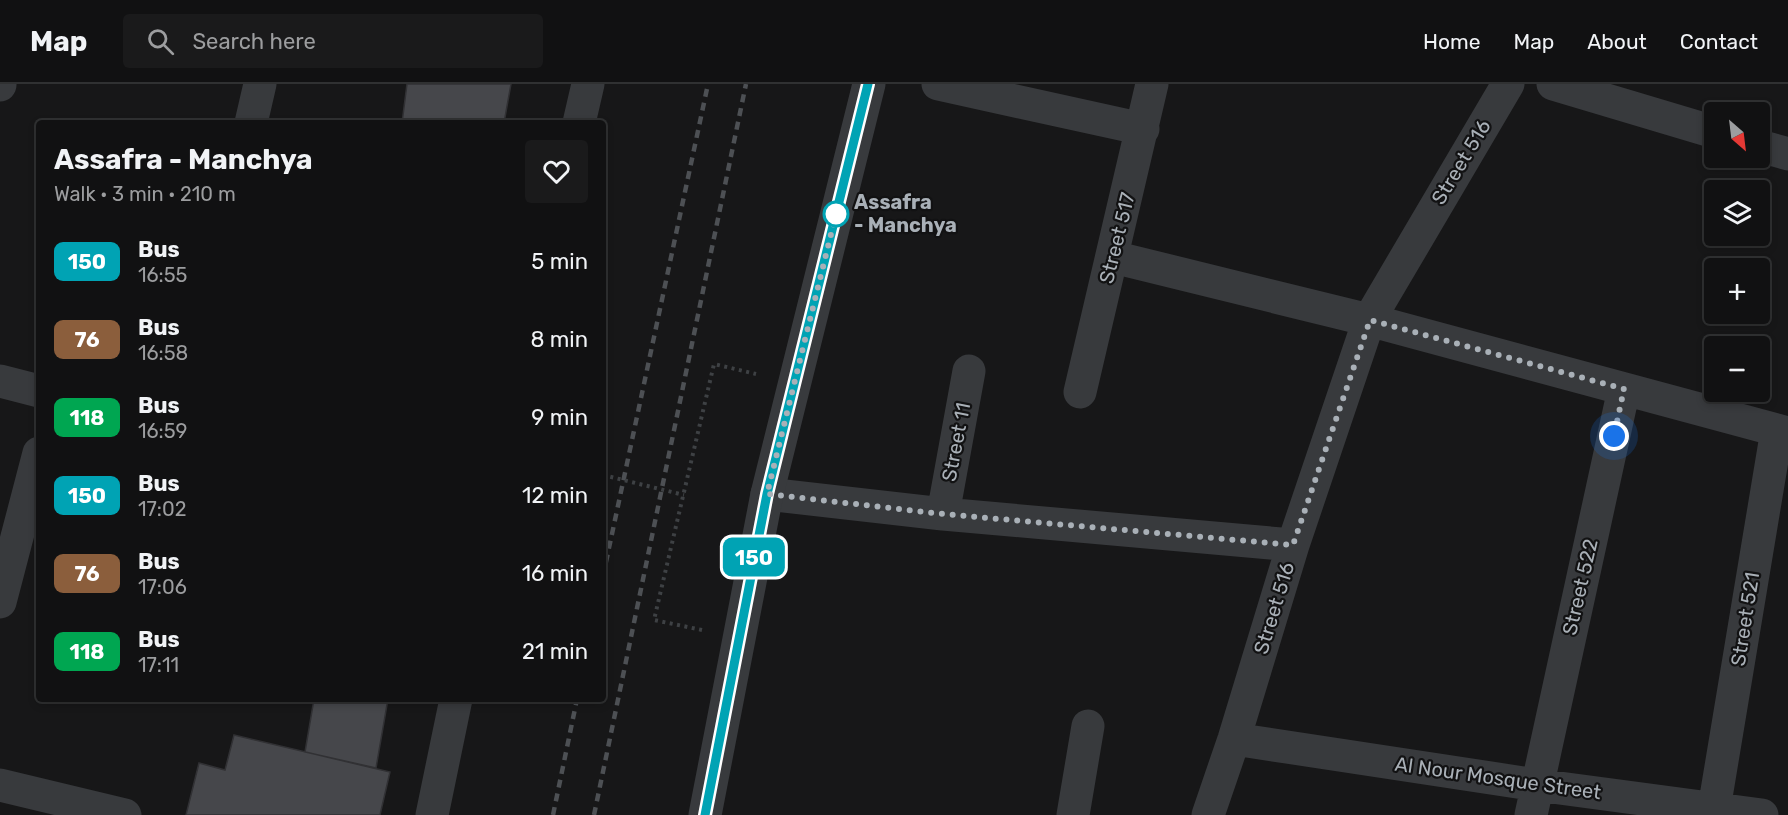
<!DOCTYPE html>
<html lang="en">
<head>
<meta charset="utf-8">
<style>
	body { margin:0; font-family:Rubik,sans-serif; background:#1a1a1b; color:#f1f3f6; height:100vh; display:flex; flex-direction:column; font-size:22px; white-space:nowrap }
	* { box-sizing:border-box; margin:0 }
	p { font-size:20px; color:#9c9d9f }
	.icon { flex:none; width:33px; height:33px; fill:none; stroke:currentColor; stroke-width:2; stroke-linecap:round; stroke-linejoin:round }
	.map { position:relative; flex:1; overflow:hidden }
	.sheet { position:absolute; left:36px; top:36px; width:570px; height:582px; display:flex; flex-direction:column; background:#111112; border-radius:6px; box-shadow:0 3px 9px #0003,0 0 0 2px #303132 }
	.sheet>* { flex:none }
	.badge { padding:0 12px; border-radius:9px; font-size:21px; line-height:39px }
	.needle { width:39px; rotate:152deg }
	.fabs { position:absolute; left:1704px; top:18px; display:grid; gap:12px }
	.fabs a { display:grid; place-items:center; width:66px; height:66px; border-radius:6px; background:#111112; box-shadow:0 3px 9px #0003,0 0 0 2px #303132; font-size:30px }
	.you { position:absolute; width:30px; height:30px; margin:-15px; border:4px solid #fff; border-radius:50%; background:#1a73e8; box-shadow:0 0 0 9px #1a73e833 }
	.map>.badge { position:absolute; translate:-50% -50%; box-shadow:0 0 0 3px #fff }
	.round { display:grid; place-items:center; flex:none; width:63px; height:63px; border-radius:6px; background:#1a1a1b }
	.summary { display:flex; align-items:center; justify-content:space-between; height:102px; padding:0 18px }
	h1 { font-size:28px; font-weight:700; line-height:45px }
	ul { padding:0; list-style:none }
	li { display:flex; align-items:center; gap:18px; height:78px; padding:0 18px }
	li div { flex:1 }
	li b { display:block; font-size:22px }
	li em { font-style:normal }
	li .badge { min-width:66px; font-weight:700; text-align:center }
	header { display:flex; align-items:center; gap:36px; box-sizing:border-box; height:84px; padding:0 30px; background:#111112; border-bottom:2px solid #303132 }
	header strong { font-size:28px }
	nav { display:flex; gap:33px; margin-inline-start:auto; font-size:21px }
	.search { width:420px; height:54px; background:#1a1a1b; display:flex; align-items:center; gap:15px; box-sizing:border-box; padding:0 21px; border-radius:6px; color:#9c9d9f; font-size:22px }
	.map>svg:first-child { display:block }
	.building { fill:#46474b; stroke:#313134; stroke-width:1.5 }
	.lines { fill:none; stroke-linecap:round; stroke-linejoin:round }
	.path { stroke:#3e4144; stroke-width:4; stroke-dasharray:3 4.5; stroke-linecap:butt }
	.minor { stroke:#383a3d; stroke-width:33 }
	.tertiary { stroke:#383a3d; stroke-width:33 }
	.rail { stroke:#4d5054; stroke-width:4.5; stroke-dasharray:8 6; stroke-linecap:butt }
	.path-bridge { stroke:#3e4144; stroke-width:4; stroke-dasharray:3 4.5; stroke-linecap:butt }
	.line-casing { stroke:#fff; stroke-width:14 }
	.line { stroke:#00a3b4; stroke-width:9 }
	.walk { stroke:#a9b0b7; stroke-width:6; stroke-dasharray:0 10.8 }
	.stop-dot { fill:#fff; stroke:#00a3b4; stroke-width:3 }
	.labels { text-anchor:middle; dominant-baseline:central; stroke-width:4.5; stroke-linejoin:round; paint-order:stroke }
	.street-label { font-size:20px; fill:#a9b0b7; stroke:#121213 }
	.stop-label { font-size:20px; font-weight:bold; fill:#a9b0b7; stroke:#121213; text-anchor:start }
</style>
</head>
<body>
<header>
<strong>Map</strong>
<div class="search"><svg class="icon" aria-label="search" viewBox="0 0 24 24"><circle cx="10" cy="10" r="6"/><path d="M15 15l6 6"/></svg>Search here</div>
<nav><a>Home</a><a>Map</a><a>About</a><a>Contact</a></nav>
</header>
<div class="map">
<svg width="1788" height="731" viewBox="0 0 1788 731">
	<rect width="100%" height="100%" fill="#171718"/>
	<!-- building -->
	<path class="building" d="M407,0H511L504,39H402Z
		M314,615H388L376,684L305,668Z
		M234,651L390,688L380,731H186L199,679L225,686Z"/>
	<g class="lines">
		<!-- path -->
		<path class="path" d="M702,546L654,536L714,280L756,290"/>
		<!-- minor -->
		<path class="minor" d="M938,0L1143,45
			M1553,0L1714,48
			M0,1V0
			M251,39L260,0
			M1760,62L1788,70
			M1113,173L1369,236L1788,349
			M0,297L39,307
			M1080,308L1152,0
			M767,410L943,430L1293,461
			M943,430L969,287
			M0,518L39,369
			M1234,655L1537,701L1762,731
			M0,701L125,731
			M1073,731L1088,642
			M1208,731L1234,655L1293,461L1369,236L1508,0
			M1531,731L1624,305
			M1713,731L1777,346"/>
		<!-- tertiary -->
		<path class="tertiary" d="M579,39L588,0
			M432,731L456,615
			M705,731L767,410L869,0"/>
		<!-- rail -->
		<path class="rail" d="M603,492L708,0
			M553,731L577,615
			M594,731L746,0"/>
		<!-- path-bridge -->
		<path class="path-bridge" d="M603,391L684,411"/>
	</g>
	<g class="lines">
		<defs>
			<path id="line" d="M705,731L767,410L868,0"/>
		</defs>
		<!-- line casing -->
		<use href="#line" class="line-casing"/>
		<!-- line -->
		<use href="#line" class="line"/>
		<!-- walk -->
		<path class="walk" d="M836,130L767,410L943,430L1293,461L1370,236L1624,305L1614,352"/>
	</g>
	<!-- markers -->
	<circle class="stop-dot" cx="836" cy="130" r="12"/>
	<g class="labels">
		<!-- street labels -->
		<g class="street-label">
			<text transform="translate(1461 78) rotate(-59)">Street 516</text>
			<text transform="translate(1117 154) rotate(-76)">Street 517</text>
			<text transform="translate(956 358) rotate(-79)">Street 11</text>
			<text transform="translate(1580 503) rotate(-77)">Street 522</text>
			<text transform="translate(1274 524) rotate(-73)">Street 516</text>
			<text transform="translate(1745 535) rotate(-81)">Street 521</text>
			<text transform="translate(1498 694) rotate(8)">Al Nour Mosque Street</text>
		</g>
		<!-- stop labels -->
		<g class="stop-label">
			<text x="854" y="118">Assafra<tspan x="854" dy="23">- Manchya</tspan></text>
		</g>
	</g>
</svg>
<div class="fabs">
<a><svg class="needle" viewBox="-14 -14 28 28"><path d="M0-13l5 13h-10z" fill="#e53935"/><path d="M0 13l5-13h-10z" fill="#9c9d9f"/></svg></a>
<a><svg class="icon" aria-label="layers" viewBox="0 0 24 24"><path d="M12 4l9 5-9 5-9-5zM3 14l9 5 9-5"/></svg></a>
<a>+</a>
<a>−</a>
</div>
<div class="you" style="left:1614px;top:352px"></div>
<b class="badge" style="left:754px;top:473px;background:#00a3b4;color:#fff">150</b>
<section class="sheet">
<div class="summary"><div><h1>Assafra - Manchya</h1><p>Walk · 3 min · 210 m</p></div><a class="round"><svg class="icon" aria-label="heart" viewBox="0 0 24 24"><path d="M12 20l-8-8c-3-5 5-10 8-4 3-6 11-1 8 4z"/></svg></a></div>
<ul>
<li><span class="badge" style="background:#00a3b4;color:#fff">150</span><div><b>Bus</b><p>16:55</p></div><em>5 min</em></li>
<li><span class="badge" style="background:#8b5e3c;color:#fff">76</span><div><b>Bus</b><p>16:58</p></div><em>8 min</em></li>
<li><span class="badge" style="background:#00a651;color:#fff">118</span><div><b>Bus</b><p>16:59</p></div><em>9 min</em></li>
<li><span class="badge" style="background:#00a3b4;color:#fff">150</span><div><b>Bus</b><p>17:02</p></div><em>12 min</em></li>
<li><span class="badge" style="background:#8b5e3c;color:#fff">76</span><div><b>Bus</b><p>17:06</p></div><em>16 min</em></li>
<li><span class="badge" style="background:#00a651;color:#fff">118</span><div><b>Bus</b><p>17:11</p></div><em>21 min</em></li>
</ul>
</section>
</div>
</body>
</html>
